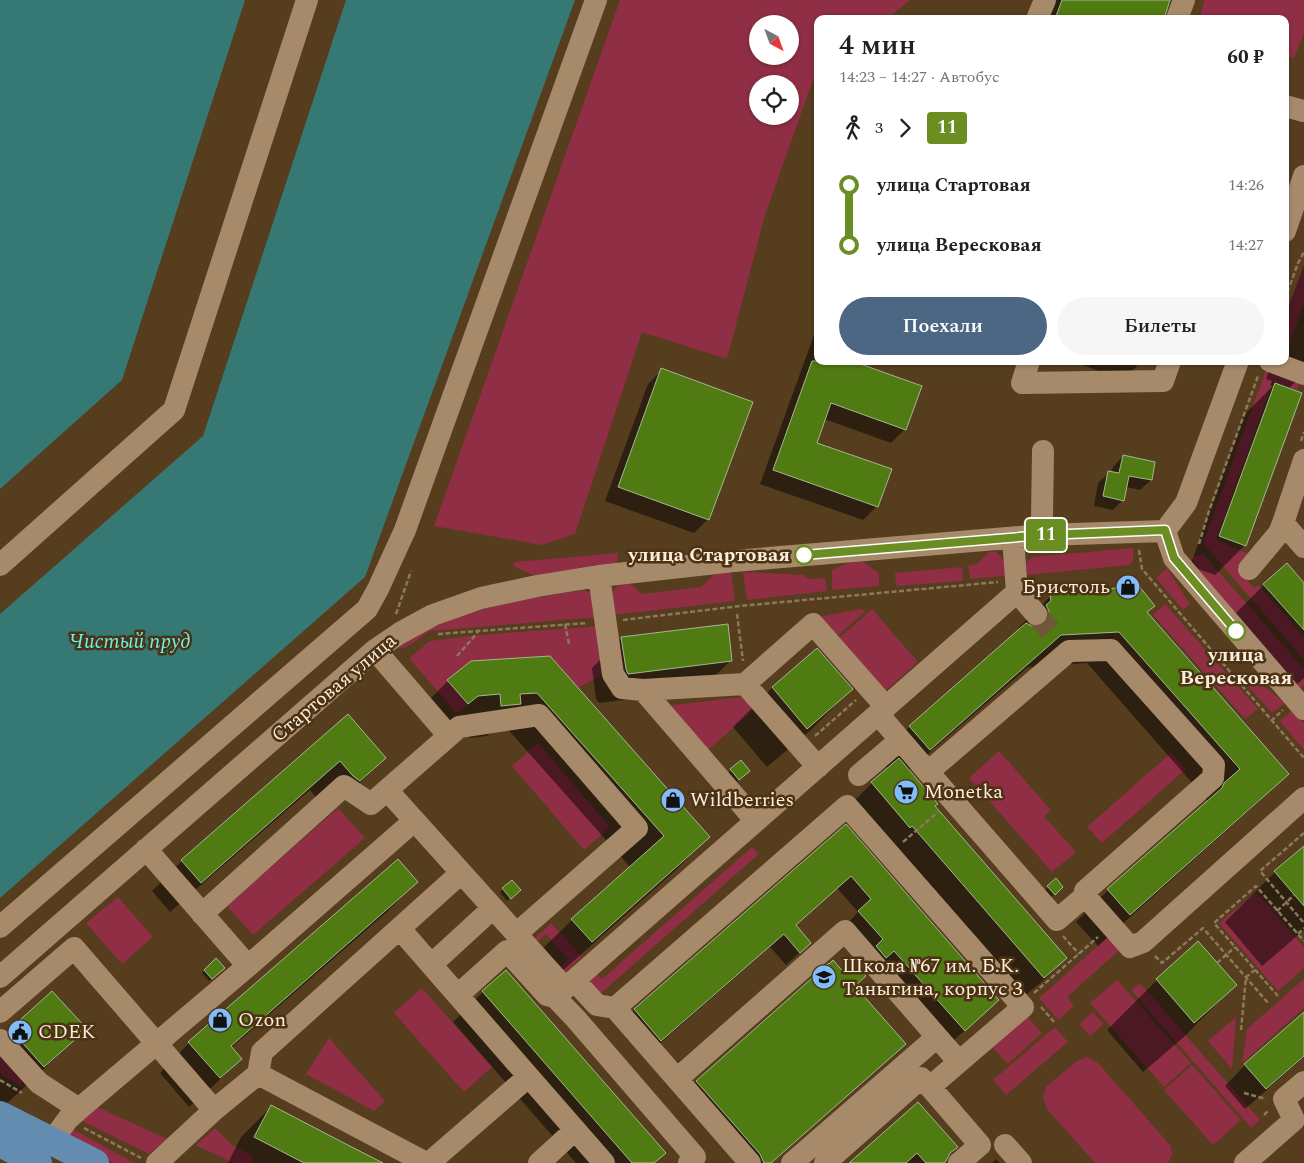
<!DOCTYPE html>
<html lang="ru">
<head>
<meta charset="utf-8">
<style>
	body { margin:0; font-family:Spectral,serif; background:#f6f6f6; color:#202124; height:100vh; display:flex; flex-direction:column; font-size:19px; white-space:nowrap }
	* { box-sizing:border-box; margin:0 }
	p { font-size:16px; color:#757577 }
	.icon { flex:none; width:28px; height:28px; fill:none; stroke:currentColor; stroke-width:2; stroke-linecap:round; stroke-linejoin:round }
	.map { position:relative; flex:1; overflow:hidden }
	.side { position:absolute; left:814px; top:15px; width:475px; height:350px; display:flex; flex-direction:column; background:#fff; border-radius:10px; box-shadow:0 1px 4px #0004 }
	.side>* { flex:none }
	.badge { padding:0 10px; border-radius:4px; font-size:18px; line-height:32px }
	.needle { width:32px; rotate:139deg }
	.controls { position:absolute; left:749px; top:15px; display:grid; gap:10px }
	.controls a { display:grid; place-items:center; width:50px; height:50px; border-radius:50%; background:#fff; box-shadow:0 1px 4px #0004; font-size:25px }
	.map>.badge { position:absolute; translate:-50% -50%; box-shadow:0 0 0 2px #fff }
	.legs { display:flex; align-items:center; gap:8px; height:55px; padding:0 25px; font-size:16px }
	.legs p { margin-inline-start:auto }
	.headline { display:flex; align-items:center; justify-content:space-between; height:85px; padding:0 25px }
	h1 { font-size:28px; font-weight:600; line-height:38px }
	.primary-button { display:flex; gap:10px; margin-top:auto; padding:10px 25px }
	.primary-button a { flex:1; height:58px; border-radius:30px; background:#4c6784; color:#fff; font-size:20px; font-weight:600; line-height:58px; text-align:center }
	.primary-button a+a { background:#f6f6f6; color:#202124 }
	ul { padding:0 25px; list-style:none }
	li { display:flex; align-items:center; gap:18px; height:60px; font-size:19px }
	li i { display:grid; place-items:center; width:8px; height:100%; margin:0 6px; background:currentColor }
	li i::after { content:''; width:12px; height:12px; margin:-6px; border:4px solid; border-radius:50%; background:#fff }
	li p { margin-inline-start:auto }
	li:first-child i { background:linear-gradient(#0000 50%,currentColor 0) }
	li:last-child i { background:linear-gradient(currentColor 50%,#0000 0) }
	.map>svg:first-child { display:block }
	.green { fill:#8f2e44; fill-rule:evenodd }
	.water { fill:#367874 }
	.shadow { fill:#0007 }
	.building { fill:#507a12; stroke:#a4b892 }
	.lines { fill:none; stroke-linecap:round; stroke-linejoin:round }
	.minor-tunnel { stroke:#6f573a; stroke-width:22; stroke-dasharray:22 11; stroke-linecap:butt }
	.path { stroke:#8d775d; stroke-width:2.5; stroke-dasharray:5 2.5; stroke-linecap:butt }
	.minor { stroke:#a78a6a; stroke-width:22 }
	.major { stroke:#638cb0; stroke-width:28 }
	.line-1-casing { stroke:#fff; stroke-width:11 }
	.line-1 { stroke:#6b8e23; stroke-width:8 }
	.stop-1-dot { fill:#fff; stroke:#6b8e23; stroke-width:2.5 }
	.labels { text-anchor:middle; dominant-baseline:central; stroke-width:5; stroke-linejoin:round; paint-order:stroke }
	.stop-label { font-size:20px; font-weight:bold; fill:#fcecdb; stroke:#4a3213; text-anchor:end }
	.poi-label { font-size:20px; fill:#fcecdb; stroke:#4a3213; text-anchor:start }
	.street-label { font-size:20px; fill:#fcecdb; stroke:#4a3213 }
	.water-label { font-size:21px; font-style:italic; fill:#67efe8; stroke:#4a3213 }
</style>
</head>
<body>
<div class="map">
<svg width="1304" height="1163" viewBox="0 0 1304 1163">
	<rect width="100%" height="100%" fill="#563d1e"/>
	<!-- green -->
	<path class="green" d="M620,0H910L887,19H818L817,77L813,80L765,215L727,359L642,332L575,534L542,545L434,526ZM758,24H790V56H758ZM758,84H790V116H758Z
		M1204,0H1304V33L1294,58L1285,55V19H1200Z
		M1304,265V303L1286,355L1285,316Z
		M1266,370L1299,383L1297,390L1273,381L1216,540L1251,555L1237,568L1254,588L1258,585L1304,637V660L1203,543Z
		M1133,548V562L1129,565L1027,575L1026,562L1032,557Z
		M989,552H996C1005,560 1005,565 1006,576L970,579L968,566L977,564Z
		M618,553L617,564L540,575H533L513,566L514,562Z
		M1203,554L1304,669V685L1300,688L1196,567L1192,557Z
		M862,561L879,573V586L832,590V570L847,563Z
		M962,567L963,581L896,586L895,573Z
		M1167,568L1190,604L1183,610L1156,578Z
		M731,572L735,601L614,615L611,594L618,585L630,583L642,594L701,587L715,574Z
		M743,572L803,575L808,579L825,578L827,591L747,600Z
		M584,590L591,593L598,617L430,631L405,648L398,647L429,629L461,616L508,602Z
		M1165,604L1258,709L1245,719L1153,615Z
		M861,609L866,611L834,639L817,617Z
		M872,609L918,662L883,693L837,640Z
		M601,626L607,672L578,688L550,656L471,661L448,680L468,704L456,713L409,658L430,641L479,635Z
		M1251,676L1285,703L1272,713L1243,681Z
		M749,696L758,706L707,751L667,706Z
		M1292,710L1304,724V750L1280,721Z
		M538,743L610,827L584,850L512,766Z
		M999,751L1051,810L1044,816L1076,852L1052,872L969,778Z
		M1171,753L1186,769L1102,843L1087,827Z
		M338,808L365,838L253,935L227,906Z
		M752,847L759,854L599,995L585,979L594,970L602,979Z
		M1256,892L1304,947V968L1278,991L1219,923Z
		M118,897L153,937L122,964L86,923Z
		M551,923L582,957L564,973L559,968L568,959L546,934L536,943L534,939Z
		M1111,934L1123,947L1067,997L1074,1006L1058,1020L1039,998Z
		M1304,979V1008L1242,1063L1247,1029Z
		M1117,980L1191,1063L1164,1087L1090,1003Z
		M1140,983L1260,1120L1251,1128L1131,990Z
		M422,988L492,1067L464,1092L394,1013Z
		M1093,1012L1104,1024L1090,1036L1079,1024Z
		M1027,1016L1042,1033L1008,1064L992,1047Z
		M1236,1017L1232,1069L1208,1041Z
		M1055,1027L1068,1042L1006,1095L993,1080Z
		M329,1038L385,1101L374,1111L306,1074Z
		M0,1056L21,1079L22,1087L0,1073Z
		M1088,1057L1098,1063L1171,1146L1172,1155L1168,1163H1095L1047,1109L1043,1098L1046,1087L1078,1060Z
		M1192,1065L1241,1120L1213,1145L1164,1090Z
		M93,1105L167,1139L149,1154L78,1119Z
		M69,1127L134,1163H114L71,1143Z
		M215,1128L231,1144L254,1157L251,1163H233L196,1145Z"/>
	<!-- water -->
	<path class="water" d="M0,0H245L122,380L0,489Z
		M346,0H575L365,577L0,898V614L203,436Z"/>
	<!-- shadow -->
	<path class="shadow" d="M1055,0H1169L1163,19H1047Z
		M1304,265V374L1288,389L1245,545L1215,575L1190,566L1245,414L1273,386L1270,385L1272,381L1266,379L1273,361H1285V316Z
		M818,324V361L905,429L891,443L824,419L815,443L877,506L863,520L760,484Z
		M1072,361H1138L1137,366L1123,380Z
		M662,370L708,519L694,533L605,501L648,384Z
		M1123,456L1151,480L1140,490L1126,487L1123,500L1113,510L1094,506L1098,483L1109,473H1111L1113,467Z
		M1264,585H1304V678L1296,685L1234,615Z
		M1051,596L1146,613L1287,774L1255,805L1098,946L1076,922L1108,890L1208,801L1087,663L1028,667L908,771L934,806L1066,958L1044,980L1021,999L850,805L872,783L888,769L878,758L910,726L1019,631V627Z
		M622,638L731,660L701,690L599,703L596,699L592,668Z
		M817,650L851,689L812,729L767,767L733,727L772,688Z
		M550,658L708,837L676,870L559,974L539,952L572,920L630,867L504,725H497L487,736L469,738L468,726L416,713L448,681Z
		M348,716L385,758L355,788L323,806L310,790L170,912L152,891L182,861Z
		M731,770L746,774L736,782L728,773Z
		M846,826L998,1000L951,1043L846,925L858,912L837,888L795,926L810,943L786,965L770,947L648,1054L621,1023L634,1010Z
		M1304,847V930L1262,966L1225,922L1275,872Z
		M398,861L416,882L387,912L231,1048L241,1059L211,1088L189,1107L160,1073L189,1043Z
		M1056,880L1062,887L1051,897L1045,890Z
		M512,881L519,890L507,901L500,892Z
		M216,960L220,971L209,981L202,973Z
		M506,972L654,1163H576L453,1022L483,992Z
		M1157,980L1235,985L1185,1036L1143,1072L1107,1030Z
		M854,986L905,1044L770,1163H749L686,1091L696,1081Z
		M52,992L85,1029L45,1068L4,1106L0,1101V1040Z
		M1304,1014V1057L1245,1109L1225,1086L1245,1065Z
		M918,1104L948,1155L942,1163H851Z
		M271,1107L380,1163H228L241,1137Z
		M996,1159L1000,1163H992Z"/>
	<!-- building -->
	<path class="building" d="M1062,0H1170L1164,19H1055Z
		M812,361H852L922,386L906,430L831,403L817,443L892,469L878,507L773,470Z
		M661,368L753,402L709,520L618,487Z
		M1275,383L1302,393L1246,546L1219,536Z
		M1123,455L1155,462L1152,480L1129,476L1124,501L1103,496L1108,471L1119,473Z
		M1287,563L1304,583V630L1263,584Z
		M1139,586L1155,606L1147,612L1289,774L1130,915L1107,889L1222,788L1224,783L1240,769L1119,632L1061,635L930,750L909,726L1026,623L1032,626L1038,627L1045,624L1048,618L1049,611L1046,605L1051,601L1050,594Z
		M728,624L732,661L628,674L626,669L621,637Z
		M817,648L853,689L807,729L772,687Z
		M550,656L710,837L592,942L571,919L664,836L537,693L520,694L521,704L501,706L500,694L478,696L468,704L447,680L471,661Z
		M348,714L386,758L360,781L353,776L340,761L201,883L181,860Z
		M899,758L938,804L935,806L1067,958L1044,978L912,826L910,828L871,782Z
		M741,760L750,771L739,780L730,769Z
		M846,824L999,1000L965,1031L894,951L886,958L876,946L883,939L858,911L871,899L851,876L796,925L811,943L800,953L784,934L661,1041L634,1009Z
		M1304,846V906L1274,871Z
		M398,859L418,882L231,1046L242,1059L220,1078L188,1042Z
		M1056,878L1063,887L1055,895L1047,886Z
		M512,880L521,890L511,899L502,888Z
		M1198,941L1237,985L1194,1023L1156,979Z
		M216,958L225,968L212,979L204,970Z
		M833,960L845,974L856,964L866,976L855,986L906,1044L771,1163H764L760,1154L696,1081L829,963V964Z
		M506,970L666,1153L654,1163H632L482,991Z
		M52,991L87,1029L44,1067L10,1029Z
		M1304,1012V1056L1266,1089L1244,1064Z
		M918,1102L958,1147L950,1153L946,1161L944,1163H926L917,1153L906,1163H849Z
		M271,1105L342,1142L383,1163H304L254,1137Z"/>
	<g class="lines">
		<!-- minor-tunnel -->
		<path class="minor-tunnel" d="M1036,614L1057,638"/>
		<!-- path -->
		<path class="path" d="M1285,299L1298,263L1304,252
			M1301,441L1304,432
			M1199,544L1209,511L1258,376
			M1139,550L1142,569L1304,758
			M396,614L411,571
			M737,614L743,661
			M623,620L740,606L998,582
			M565,624L569,644
			M438,634L587,623
			M457,656L478,632
			M1271,721L1283,710
			M815,736L856,700
			M1304,833L1260,871L1304,923
			M903,842L938,812
			M1277,911L1294,895
			M1298,934L1304,928
			M1063,936L1079,954
			M1155,956L1162,963L1203,928L1269,1004
			M1217,963L1235,947
			M1034,993L1098,937
			M1278,996L1214,923L1256,886L1304,941
			M1041,1007L1055,1023
			M1241,1030L1246,977L1255,970
			M0,1080L22,1093
			M1244,1093L1266,1099
			M1264,1115L1269,1110
			M84,1128L141,1158"/>
		<!-- minor -->
		<path class="minor" d="M1037,19L1045,0
			M1177,19L1184,0
			M1285,106L1304,111
			M1285,231L1304,176
			M1029,361L1022,383L1163,381L1170,361
			M1270,361L1304,374
			M1043,451L1042,517L1043,535
			M1304,460L1283,523L1304,547
			M1165,531L1174,558L1304,709
			M1165,531L1186,503L1238,361
			M1013,538L1017,592L1036,614
			M0,565L174,410L307,0
			M1249,569L1279,533L1283,523
			M599,576L613,674L622,688L643,690L756,821
			M375,650L449,736
			M643,690L745,684
			M878,714L928,772
			M818,767L745,684L813,624L886,707
			M859,775L900,740
			M387,790L565,988
			M146,849L248,966
			M1085,896L1057,920L928,772L1069,651L1111,650L1214,765L1213,778L1085,891V896L1130,947L1143,942L1304,798
			M202,914L344,786L371,804L459,727L539,715L637,828L516,934
			M0,927L367,609L378,589L405,530L596,0
			M400,929L604,1163
			M432,964L493,908
			M0,977L375,650L400,633L433,615L481,598L537,586L599,576L734,561L1043,535L1165,531
			M574,980L597,1005L615,1008
			M458,995L507,951L547,995L555,997
			M0,1012L74,948L214,1110
			M0,1040L39,1083L79,1109
			M258,1074L426,1163
			M677,1079L845,931L959,1062L1023,1007L847,806L615,1008L750,1163
			M930,1087L980,1145L959,1163
			M51,1142L68,1119L79,1109L248,966L414,821
			M1005,1145L1021,1163
			M157,1163L214,1110L258,1074L262,1052L461,873
			M429,1163L528,1077
			M539,1163L575,1130
			M689,1163L695,1157L576,1019L555,997L1017,592
			M792,1163L937,1037
			M825,1163L921,1078L930,1087L959,1062
			M1245,1163L1294,1120L1284,1099L1304,1082"/>
		<!-- major -->
		<path class="major" d="M0,1115L95,1163
			M0,1143L38,1163"/>
	</g>
	<g class="lines">
		<defs>
			<path id="line-1" d="M804,555L1044,535L1165,530L1174,558L1236,631"/>
		</defs>
		<!-- line-1 casing -->
		<use href="#line-1" class="line-1-casing"/>
		<!-- line-1 -->
		<use href="#line-1" class="line-1"/>
	</g>
	<!-- icons -->
	<defs>
		<symbol id="shop-disc" viewBox="-11 -11 22 22"><circle r="9.5" fill="#81bdfa" stroke="#4a3213"/><path d="M-5-2.5h2.3a2.7 3.5 0 0 1 5.4 0H5L5.5 6h-11ZM-1.5-2.5h3a1.5 2.3 0 0 0-3 0Z" fill="#111"/></symbol>
		<symbol id="supermarket-disc" viewBox="-11 -11 22 22"><circle r="9.5" fill="#81bdfa" stroke="#4a3213"/><path d="M-6-5.5h2.5l.6 2H6L4.5 2H-2.5L-4.4-4H-6ZM-1.5 3.2a1.3 1.3 0 1 0 .1 0ZM3 3.2a1.3 1.3 0 1 0 .1 0Z" fill="#111"/></symbol>
		<symbol id="school-disc" viewBox="-11 -11 22 22"><circle r="9.5" fill="#81bdfa" stroke="#4a3213"/><path d="M0-5L7-2L0 1L-7-2ZM-4 1L0 2.5L4 1V4Q0 6-4 4Z" fill="#111"/></symbol>
		<symbol id="civic-disc" viewBox="-11 -11 22 22"><circle r="9.5" fill="#81bdfa" stroke="#4a3213"/><path d="M-.6-6.5H3V-4.5H.6V-3L4-1V1h2V6H-6V1h2V-1L-.6-3ZM-1.2 2.5V6h2.4V2.5Z" fill="#111"/></symbol>
	</defs>
	<g fill-rule="evenodd">
		<use href="#shop-disc" x="1114" y="573" width="28" height="28"/>
		<use href="#supermarket-disc" x="892" y="778" width="28" height="28"/>
		<use href="#shop-disc" x="659" y="786" width="28" height="28"/>
		<use href="#school-disc" x="810" y="963" width="28" height="28"/>
		<use href="#shop-disc" x="206" y="1006" width="28" height="28"/>
		<use href="#civic-disc" x="6" y="1018" width="28" height="28"/>
	</g>
	<!-- markers -->
	<g class="stop-1-dot">
		<circle cx="804" cy="555" r="9"/>
		<circle cx="1236" cy="631" r="9"/>
	</g>
	<g class="labels">
		<!-- stop labels -->
		<g class="stop-label">
			<text x="790" y="555">улица Стартовая</text>
			<text x="1236" y="655" text-anchor="middle">улица<tspan x="1236" dy="23">Вересковая</tspan></text>
		</g>
		<!-- poi labels -->
		<g class="poi-label">
			<text x="1110" y="587" text-anchor="end">Бристоль</text>
			<text x="924" y="792">Monetka</text>
			<text x="690" y="800">Wildberries</text>
			<text x="842" y="966">Школа №67 им. Б.К.<tspan x="842" dy="23">Таныгина, корпус 3</tspan></text>
			<text x="238" y="1020">Ozon</text>
			<text x="38" y="1032">CDEK</text>
		</g>
		<!-- street labels -->
		<g class="street-label">
			<text transform="translate(334 688) rotate(-40)">Стартовая улица</text>
		</g>
		<!-- water labels -->
		<g class="water-label">
			<text x="130" y="642">Чистый пруд</text>
		</g>
	</g>
</svg>
<div class="controls">
<a><svg class="needle" viewBox="-14 -14 28 28"><path d="M0-13l5 13h-10z" fill="#e53935"/><path d="M0 13l5-13h-10z" fill="#757577"/></svg></a>
<a><svg class="icon" aria-label="locate" viewBox="0 0 24 24"><circle cx="12" cy="12" r="6"/><path d="M12 2v4M12 18v4M2 12h4M18 12h4"/></svg></a>
</div>
<b class="badge" style="left:1046px;top:535px;background:#6b8e23;color:#fff">11</b>
<section class="side">
<div class="headline"><div><h1>4 мин</h1><p>14:23 – 14:27 · Автобус</p></div><b>60 ₽</b></div>
<div class="legs"><svg class="icon" aria-label="walk" viewBox="0 0 24 24"><circle cx="13" cy="4" r="2"/><path d="M13 8l-2 6 4 7M11 14l-3 7M7 12l3-4h3l4 4"/></svg>3<svg class="icon" aria-label="forward" viewBox="0 0 24 24"><path d="M9 5l7 7-7 7"/></svg><b class="badge" style="background:#6b8e23;color:#fff">11</b></div>
<ul>
<li><i style="color:#6b8e23"></i><b>улица Стартовая</b><p>14:26</p></li>
<li><i style="color:#6b8e23"></i><b>улица Вересковая</b><p>14:27</p></li>
</ul>
<div class="primary-button"><a>Поехали</a><a>Билеты</a></div>
</section>
</div>
</body>
</html>
